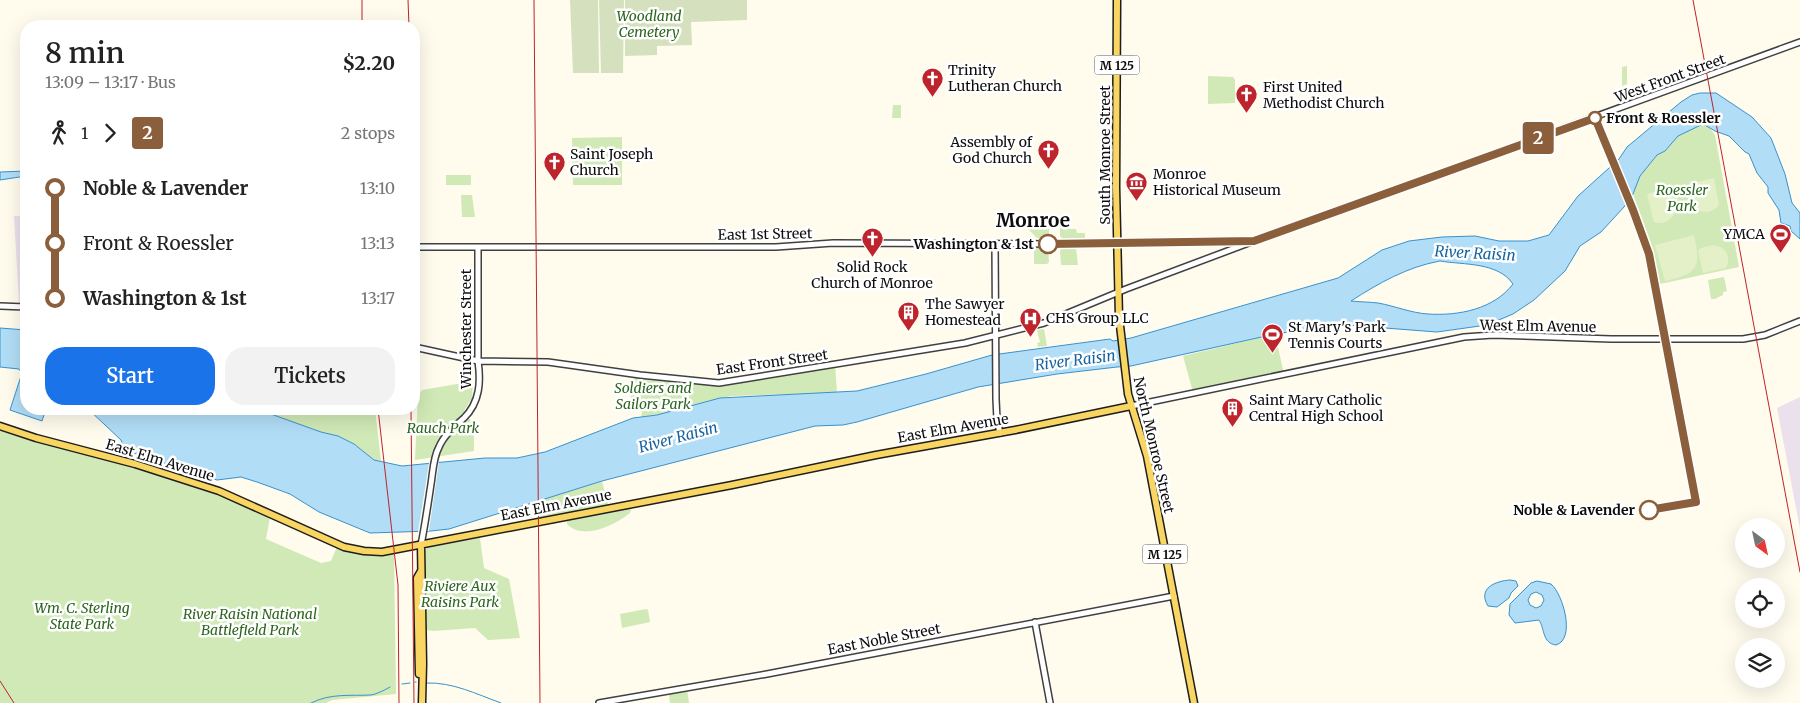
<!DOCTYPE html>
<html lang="en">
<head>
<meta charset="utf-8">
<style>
	body { margin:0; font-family:Merriweather,serif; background:#f2f2f2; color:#222; height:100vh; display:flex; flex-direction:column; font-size:19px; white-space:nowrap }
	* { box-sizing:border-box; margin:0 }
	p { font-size:16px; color:#767676 }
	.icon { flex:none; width:28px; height:28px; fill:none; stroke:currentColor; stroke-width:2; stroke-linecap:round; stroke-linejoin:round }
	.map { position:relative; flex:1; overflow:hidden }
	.side { position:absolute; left:20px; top:20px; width:400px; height:395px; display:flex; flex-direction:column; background:#fff; border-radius:20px; box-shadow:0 5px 20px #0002 }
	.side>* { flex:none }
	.badge { padding:0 10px; border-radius:4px; font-size:18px; line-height:32px }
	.needle { width:32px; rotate:147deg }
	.controls { position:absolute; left:1735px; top:518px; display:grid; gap:10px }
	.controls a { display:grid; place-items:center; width:50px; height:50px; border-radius:50%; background:#fff; box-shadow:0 5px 20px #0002; font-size:25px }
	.map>.badge { position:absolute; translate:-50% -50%; box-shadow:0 0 0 2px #fff }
	.legs { display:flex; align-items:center; gap:8px; height:55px; padding:0 25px; font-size:16px }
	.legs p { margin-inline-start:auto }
	.summary { display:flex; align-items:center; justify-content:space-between; height:85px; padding:0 25px }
	h1 { font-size:28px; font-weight:600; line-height:38px }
	.cta { display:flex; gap:10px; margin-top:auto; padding:10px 25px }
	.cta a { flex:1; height:58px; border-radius:20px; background:#1a73e8; color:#fff; font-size:20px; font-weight:600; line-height:58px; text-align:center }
	.cta a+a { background:#f2f2f2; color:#222 }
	ul { padding:0 25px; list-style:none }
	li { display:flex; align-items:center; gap:18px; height:55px; font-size:19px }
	li i { display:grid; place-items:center; width:8px; height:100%; margin:0 6px; background:currentColor }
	li i::after { content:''; width:12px; height:12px; margin:-6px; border:4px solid; border-radius:50%; background:#fff }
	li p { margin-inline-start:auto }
	li:first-child i { background:linear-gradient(#0000 50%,currentColor 0) }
	li:last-child i { background:linear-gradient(currentColor 50%,#0000 0) }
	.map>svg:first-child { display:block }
	.industrial { fill:#ebe1ec }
	.green { fill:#d1e9b6 }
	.cemetery { fill:#d5e1be }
	.pitch { fill:#e3f0c8 }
	.water { fill:#b1ddf6; stroke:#3892ce; fill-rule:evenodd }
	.pier { fill:#fffbed }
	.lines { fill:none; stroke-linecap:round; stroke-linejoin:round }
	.stream { stroke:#3892ce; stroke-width:1 }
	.minor-casing { stroke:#404040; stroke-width:8 }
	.major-casing { stroke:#1e1e1e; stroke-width:9 }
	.minor { stroke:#fff; stroke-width:5 }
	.major { stroke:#f9d562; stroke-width:6 }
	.rail { stroke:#be242b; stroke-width:1 }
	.line-1-casing { stroke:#fff; stroke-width:11 }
	.line-1 { stroke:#8b5e3c; stroke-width:8 }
	.stop-1-dot { fill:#fff; stroke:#8b5e3c; stroke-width:2.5 }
	.labels { text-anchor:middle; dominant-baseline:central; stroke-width:5; stroke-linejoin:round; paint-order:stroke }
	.shield { fill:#fff; stroke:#565656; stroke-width:1 }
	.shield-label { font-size:12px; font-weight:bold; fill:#0d0d0d }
	.park-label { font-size:14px; font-style:italic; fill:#2c651d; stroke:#fff }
	.poi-label { font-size:14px; fill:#0d0d0d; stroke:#fff; text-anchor:start }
	.street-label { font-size:14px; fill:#0d0d0d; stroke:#fff }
	.stop-label { font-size:14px; font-weight:bold; fill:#0d0d0d; stroke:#fff; text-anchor:end }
	.water-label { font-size:15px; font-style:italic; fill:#15639f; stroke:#fff }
	.district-label { font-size:19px; font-weight:bold; fill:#0d0d0d; stroke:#fff }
</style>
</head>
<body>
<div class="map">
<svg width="1800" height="703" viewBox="0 0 1800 703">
	<rect width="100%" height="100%" fill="#fffbed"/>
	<!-- industrial -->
	<path class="industrial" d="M14,216H26V303H19Z
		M1800,397V529L1777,408Z"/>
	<!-- green -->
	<path class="green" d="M1627,66V84L1622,86V67Z
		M1208,76L1233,77L1235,80V103L1208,104Z
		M893,105H901V118H892Z
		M1703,124L1709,127L1715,135L1739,267L1660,284L1650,241L1633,194L1640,176L1657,155L1665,151L1678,136Z
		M622,137V185H573L572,138Z
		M446,175H471V185H446Z
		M461,195H472L475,217H462Z
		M1037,224V227L1049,229V236L1047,238H1037L1023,224Z
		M1060,225H1068V229H1076L1077,233H1085V240H1063L1060,236Z
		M1036,248H1048L1049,262L1047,264H1034V251Z
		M1062,248H1076L1078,265H1061L1060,251Z
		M1724,277L1727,291L1723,292V295L1715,299H1711L1708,280Z
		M1044,329L1047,346L1038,347L1037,343L1040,342L1037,330Z
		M1275,334L1284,374L1193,392L1183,356Z
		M835,364L837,393L731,396L657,415L641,417L642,412C625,406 632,389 634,375L719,383Z
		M457,384H473L472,398L464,411L468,418L474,422V451L415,460L418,395L422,390Z
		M257,409H375L381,461L374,460L354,444L338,436L321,432Z
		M0,430L203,488L270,517L266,539L321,563L331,561L337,547C355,555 374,556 394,552L396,694L332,700L326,703H0Z
		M602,481L609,508L538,521V501Z
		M629,507L631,510L630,513C615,525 583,541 567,524V519Z
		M480,538L484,568L509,579L520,638L488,640L475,628L433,631L426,630L425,550L428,547Z
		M646,609L648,610L650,622L622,628L620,614Z
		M687,689L689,703H670L669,694L671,692Z"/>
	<!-- cemetery -->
	<path class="cemetery" d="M570,0H598L599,73H573Z
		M599,0H624L623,73H601Z
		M625,0H747V20L691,22L692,45L657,46V55L625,56Z"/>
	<!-- pitch -->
	<path class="pitch" d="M1714,178L1719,205C1705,222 1687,205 1687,187L1690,184Z
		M1673,186C1687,199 1673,229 1654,222L1647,194Z
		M1694,235C1701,267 1699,274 1665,281L1655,245Z
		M1713,245C1725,246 1732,256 1726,268L1703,273L1698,250L1701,248Z"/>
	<!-- water -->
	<path class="water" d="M1700,93H1716L1752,117L1771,138L1785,174L1792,203L1800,213V239L1791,231L1790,226L1781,223L1779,210L1768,193V187L1757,173L1749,154L1745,152L1729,136L1715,131L1703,124L1678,136L1665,151L1657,155L1640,176L1633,194L1624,207L1601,232L1580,246L1565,271L1534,300L1513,314L1487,325L1437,332L1346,325L1315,328L1275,334L1131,366L1117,367L1057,374L978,387L857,422L843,425L815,426L602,481L449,529L431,531L370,533L319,512L290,494L257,482L241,477L217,480L124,450L121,440L88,409H257L321,432L338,436L354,444L374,460L402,466L485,458H517L545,452L633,418L657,415L720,398L857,391L926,374L992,355L1110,339L1113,341L1131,338L1338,278L1382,250L1409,241L1442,237L1475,236L1499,241H1528L1549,235L1578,196L1619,159L1627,147L1681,102L1692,95ZM1440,261C1464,265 1498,262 1513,284C1494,309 1459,316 1428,314C1411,313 1395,306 1378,303C1370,302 1360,302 1351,301C1379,283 1407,267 1440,261Z
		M26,171V176L0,180V172Z
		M0,328L26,330V409H46L42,421L10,410L22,373L19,369L0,367Z
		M1510,580L1516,581L1518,586L1511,593L1509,598L1497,607L1488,606C1477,588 1496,581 1510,580Z
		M1537,581L1551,584C1563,594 1576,639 1556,645C1542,643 1545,629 1539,620L1515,623L1509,615L1510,604L1531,583ZM1536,592L1542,595L1544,600L1541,606L1536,608L1530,605L1528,600L1531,594Z"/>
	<!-- pier -->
	<path class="pier" d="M439,462L429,531L418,532L429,463Z"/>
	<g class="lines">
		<!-- stream -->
		<path class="stream" d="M415,682H416
			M426,683C453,682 476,694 501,703
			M402,684L410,683
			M311,703C331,693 350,696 371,695C377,694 385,690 390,687"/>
		<defs>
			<path id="minor" d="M1595,117L1645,242L1653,271L1665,338
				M995,243L996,399L997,420L1000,433
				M414,247H776L833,243L1055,244L1251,241
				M0,306L26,307
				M414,347L478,361L548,362L640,375L719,383L965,343L1044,323L1126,289L1254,241L1800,42
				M1131,406L1464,337L1493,335L1611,339H1743L1765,335L1800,321
				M421,545C425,525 428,504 431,484C433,472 433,458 439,447C444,435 455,426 464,418C480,402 481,382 478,361V247
				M1035,622L1050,703
				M599,703L767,674L1174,596"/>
			<path id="major" d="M1117,0L1116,187L1119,317L1128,394L1147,456L1194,703
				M0,426L36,438L135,464L219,491L344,547L364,551L382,552L732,485L876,455L1015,430L1131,406
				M421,545L423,664L422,703
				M419,674L417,578L421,571"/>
		</defs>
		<!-- minor casing -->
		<use href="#minor" class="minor-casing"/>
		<!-- major casing -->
		<use href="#major" class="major-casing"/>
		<!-- minor -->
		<use href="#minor" class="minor"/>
		<!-- major -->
		<use href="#major" class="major"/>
		<!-- rail -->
		<path class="rail" d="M362,0V26
			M408,0L409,26
			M534,0L540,703
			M1693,0L1800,572
			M378,409L398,585L399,703
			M411,409L414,703
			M0,681L14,703"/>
	</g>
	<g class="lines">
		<defs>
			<path id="line-1" d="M1048,244L1254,241L1595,118L1633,210L1649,254L1696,502L1649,510"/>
		</defs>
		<!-- line-1 casing -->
		<use href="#line-1" class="line-1-casing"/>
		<!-- line-1 -->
		<use href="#line-1" class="line-1"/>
	</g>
	<!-- icons -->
	<defs>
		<symbol id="church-pin" viewBox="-11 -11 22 30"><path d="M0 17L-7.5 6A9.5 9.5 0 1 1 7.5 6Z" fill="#be242b" stroke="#fff"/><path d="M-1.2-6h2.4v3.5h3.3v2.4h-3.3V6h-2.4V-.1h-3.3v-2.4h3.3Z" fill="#fff"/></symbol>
		<symbol id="museum-pin" viewBox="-11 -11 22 30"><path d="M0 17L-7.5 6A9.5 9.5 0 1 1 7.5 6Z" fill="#be242b" stroke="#fff"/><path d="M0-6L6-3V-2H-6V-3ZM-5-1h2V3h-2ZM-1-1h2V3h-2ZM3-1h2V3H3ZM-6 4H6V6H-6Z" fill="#fff"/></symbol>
		<symbol id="stadium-pin" viewBox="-11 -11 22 30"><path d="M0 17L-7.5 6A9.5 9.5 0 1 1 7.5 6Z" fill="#be242b" stroke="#fff"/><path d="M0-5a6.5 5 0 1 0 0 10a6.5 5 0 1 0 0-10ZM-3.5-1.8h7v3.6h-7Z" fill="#fff"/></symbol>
		<symbol id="building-pin" viewBox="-11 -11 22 30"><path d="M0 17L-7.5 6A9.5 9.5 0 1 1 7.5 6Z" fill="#be242b" stroke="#fff"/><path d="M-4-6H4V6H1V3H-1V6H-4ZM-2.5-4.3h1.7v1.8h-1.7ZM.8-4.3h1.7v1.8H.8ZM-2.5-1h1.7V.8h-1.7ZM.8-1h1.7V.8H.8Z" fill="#fff"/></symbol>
		<symbol id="hospital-pin" viewBox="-11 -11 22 30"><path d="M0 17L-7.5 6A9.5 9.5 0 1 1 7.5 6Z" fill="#be242b" stroke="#fff"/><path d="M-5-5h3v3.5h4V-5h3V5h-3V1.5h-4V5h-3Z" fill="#fff"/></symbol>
	</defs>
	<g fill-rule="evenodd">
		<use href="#church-pin" x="920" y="66" width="25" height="34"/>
		<use href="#church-pin" x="1234" y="82" width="25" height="34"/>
		<use href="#church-pin" x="1036" y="138" width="25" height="34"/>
		<use href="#church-pin" x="542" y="150" width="25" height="34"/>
		<use href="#museum-pin" x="1124" y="170" width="25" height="34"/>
		<use href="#stadium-pin" x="1768" y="222" width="25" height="34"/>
		<use href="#church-pin" x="860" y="226" width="25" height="34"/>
		<use href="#building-pin" x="896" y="300" width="25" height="34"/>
		<use href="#hospital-pin" x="1018" y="306" width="25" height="34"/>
		<use href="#stadium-pin" x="1260" y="322" width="25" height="34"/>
		<use href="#building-pin" x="1220" y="396" width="25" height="34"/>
	</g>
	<!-- markers -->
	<g class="stop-1-dot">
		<circle cx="1595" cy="118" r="6"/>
		<circle cx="1048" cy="244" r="9"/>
		<circle cx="1649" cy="510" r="9"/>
	</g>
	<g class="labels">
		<!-- shield labels -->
		<g class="shield">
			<rect x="1094.5" y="55.5" width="45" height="19" rx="4"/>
			<rect x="1142.5" y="544.5" width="45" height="19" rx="4"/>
		</g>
		<g class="shield-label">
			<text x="1117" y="65">M 125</text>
			<text x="1165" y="554">M 125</text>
		</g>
		<!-- park labels -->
		<g class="park-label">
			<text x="649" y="16">Woodland<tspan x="649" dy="16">Cemetery</tspan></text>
			<text x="1682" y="190">Roessler<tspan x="1682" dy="16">Park</tspan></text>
			<text x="653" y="388">Soldiers and<tspan x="653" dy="16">Sailors Park</tspan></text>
			<text x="443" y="428">Rauch Park</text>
			<text x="460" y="586">Riviere Aux<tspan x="460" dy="16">Raisins Park</tspan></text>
			<text x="82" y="608">Wm. C. Sterling<tspan x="82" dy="16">State Park</tspan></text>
			<text x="250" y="614">River Raisin National<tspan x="250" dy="16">Battlefield Park</tspan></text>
		</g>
		<!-- poi labels -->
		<g class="poi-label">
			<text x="948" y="70">Trinity<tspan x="948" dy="16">Lutheran Church</tspan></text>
			<text x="1263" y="87">First United<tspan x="1263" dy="16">Methodist Church</tspan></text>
			<text x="1032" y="142" text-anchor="end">Assembly of<tspan x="1032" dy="16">God Church</tspan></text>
			<text x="570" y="154">Saint Joseph<tspan x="570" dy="16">Church</tspan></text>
			<text x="1153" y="174">Monroe<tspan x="1153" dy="16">Historical Museum</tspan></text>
			<text x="1765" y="234" text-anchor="end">YMCA</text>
			<text x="872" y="267" text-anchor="middle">Solid Rock<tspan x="872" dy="16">Church of Monroe</tspan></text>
			<text x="925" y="304">The Sawyer<tspan x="925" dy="16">Homestead</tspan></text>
			<text x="1046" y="318">CHS Group LLC</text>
			<text x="1288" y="327">St Mary's Park<tspan x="1288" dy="16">Tennis Courts</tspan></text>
			<text x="1249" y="400">Saint Mary Catholic<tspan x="1249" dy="16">Central High School</tspan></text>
		</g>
		<!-- street labels -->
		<g class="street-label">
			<text transform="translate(1670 78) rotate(-20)">West Front Street</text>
			<text transform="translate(1105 155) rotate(-90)">South Monroe Street</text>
			<text transform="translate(765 234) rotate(-1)">East 1st Street</text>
			<text transform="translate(1538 326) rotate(1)">West Elm Avenue</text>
			<text transform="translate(466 329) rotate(-90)">Winchester Street</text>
			<text transform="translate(772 362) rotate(-8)">East Front Street</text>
			<text transform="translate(953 428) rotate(-10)">East Elm Avenue</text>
			<text transform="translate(1154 445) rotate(77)">North Monroe Street</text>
			<text transform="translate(160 460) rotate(17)">East Elm Avenue</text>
			<text transform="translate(556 505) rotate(-11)">East Elm Avenue</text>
			<text transform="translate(884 639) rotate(-11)">East Noble Street</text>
		</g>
		<!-- stop labels -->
		<g class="stop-label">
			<text x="1606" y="118" text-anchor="start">Front &amp; Roessler</text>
			<text x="1034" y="244">Washington &amp; 1st</text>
			<text x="1635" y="510">Noble &amp; Lavender</text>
		</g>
		<!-- water labels -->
		<g class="water-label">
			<text transform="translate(1475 253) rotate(3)">River Raisin</text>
			<text transform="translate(1075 360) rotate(-7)">River Raisin</text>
			<text transform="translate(678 437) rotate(-15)">River Raisin</text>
		</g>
		<!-- district labels -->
		<g class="district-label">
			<text x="1033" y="220">Monroe</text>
		</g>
	</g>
</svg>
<div class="controls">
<a><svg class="needle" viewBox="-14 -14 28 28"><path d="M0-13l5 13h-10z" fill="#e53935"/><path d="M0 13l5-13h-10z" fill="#767676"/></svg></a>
<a><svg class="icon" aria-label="locate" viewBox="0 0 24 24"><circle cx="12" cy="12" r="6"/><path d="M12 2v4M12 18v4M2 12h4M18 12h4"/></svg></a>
<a><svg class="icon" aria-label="layers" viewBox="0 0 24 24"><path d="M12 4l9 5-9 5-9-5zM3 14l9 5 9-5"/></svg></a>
</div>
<b class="badge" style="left:1538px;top:138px;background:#8b5e3c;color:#fff">2</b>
<section class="side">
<div class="summary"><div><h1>8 min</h1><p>13:09 – 13:17 · Bus</p></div><b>$2.20</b></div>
<div class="legs"><svg class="icon" aria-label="walk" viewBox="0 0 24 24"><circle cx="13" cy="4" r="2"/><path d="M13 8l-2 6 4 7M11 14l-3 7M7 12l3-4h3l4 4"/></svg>1<svg class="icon" aria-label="forward" viewBox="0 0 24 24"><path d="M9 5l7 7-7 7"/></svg><b class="badge" style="background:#8b5e3c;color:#fff">2</b><p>2 stops</p></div>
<ul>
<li><i style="color:#8b5e3c"></i><b>Noble &amp; Lavender</b><p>13:10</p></li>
<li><i style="color:#8b5e3c"></i><span>Front &amp; Roessler</span><p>13:13</p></li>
<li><i style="color:#8b5e3c"></i><b>Washington &amp; 1st</b><p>13:17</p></li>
</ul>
<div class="cta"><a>Start</a><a>Tickets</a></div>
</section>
</div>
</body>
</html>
